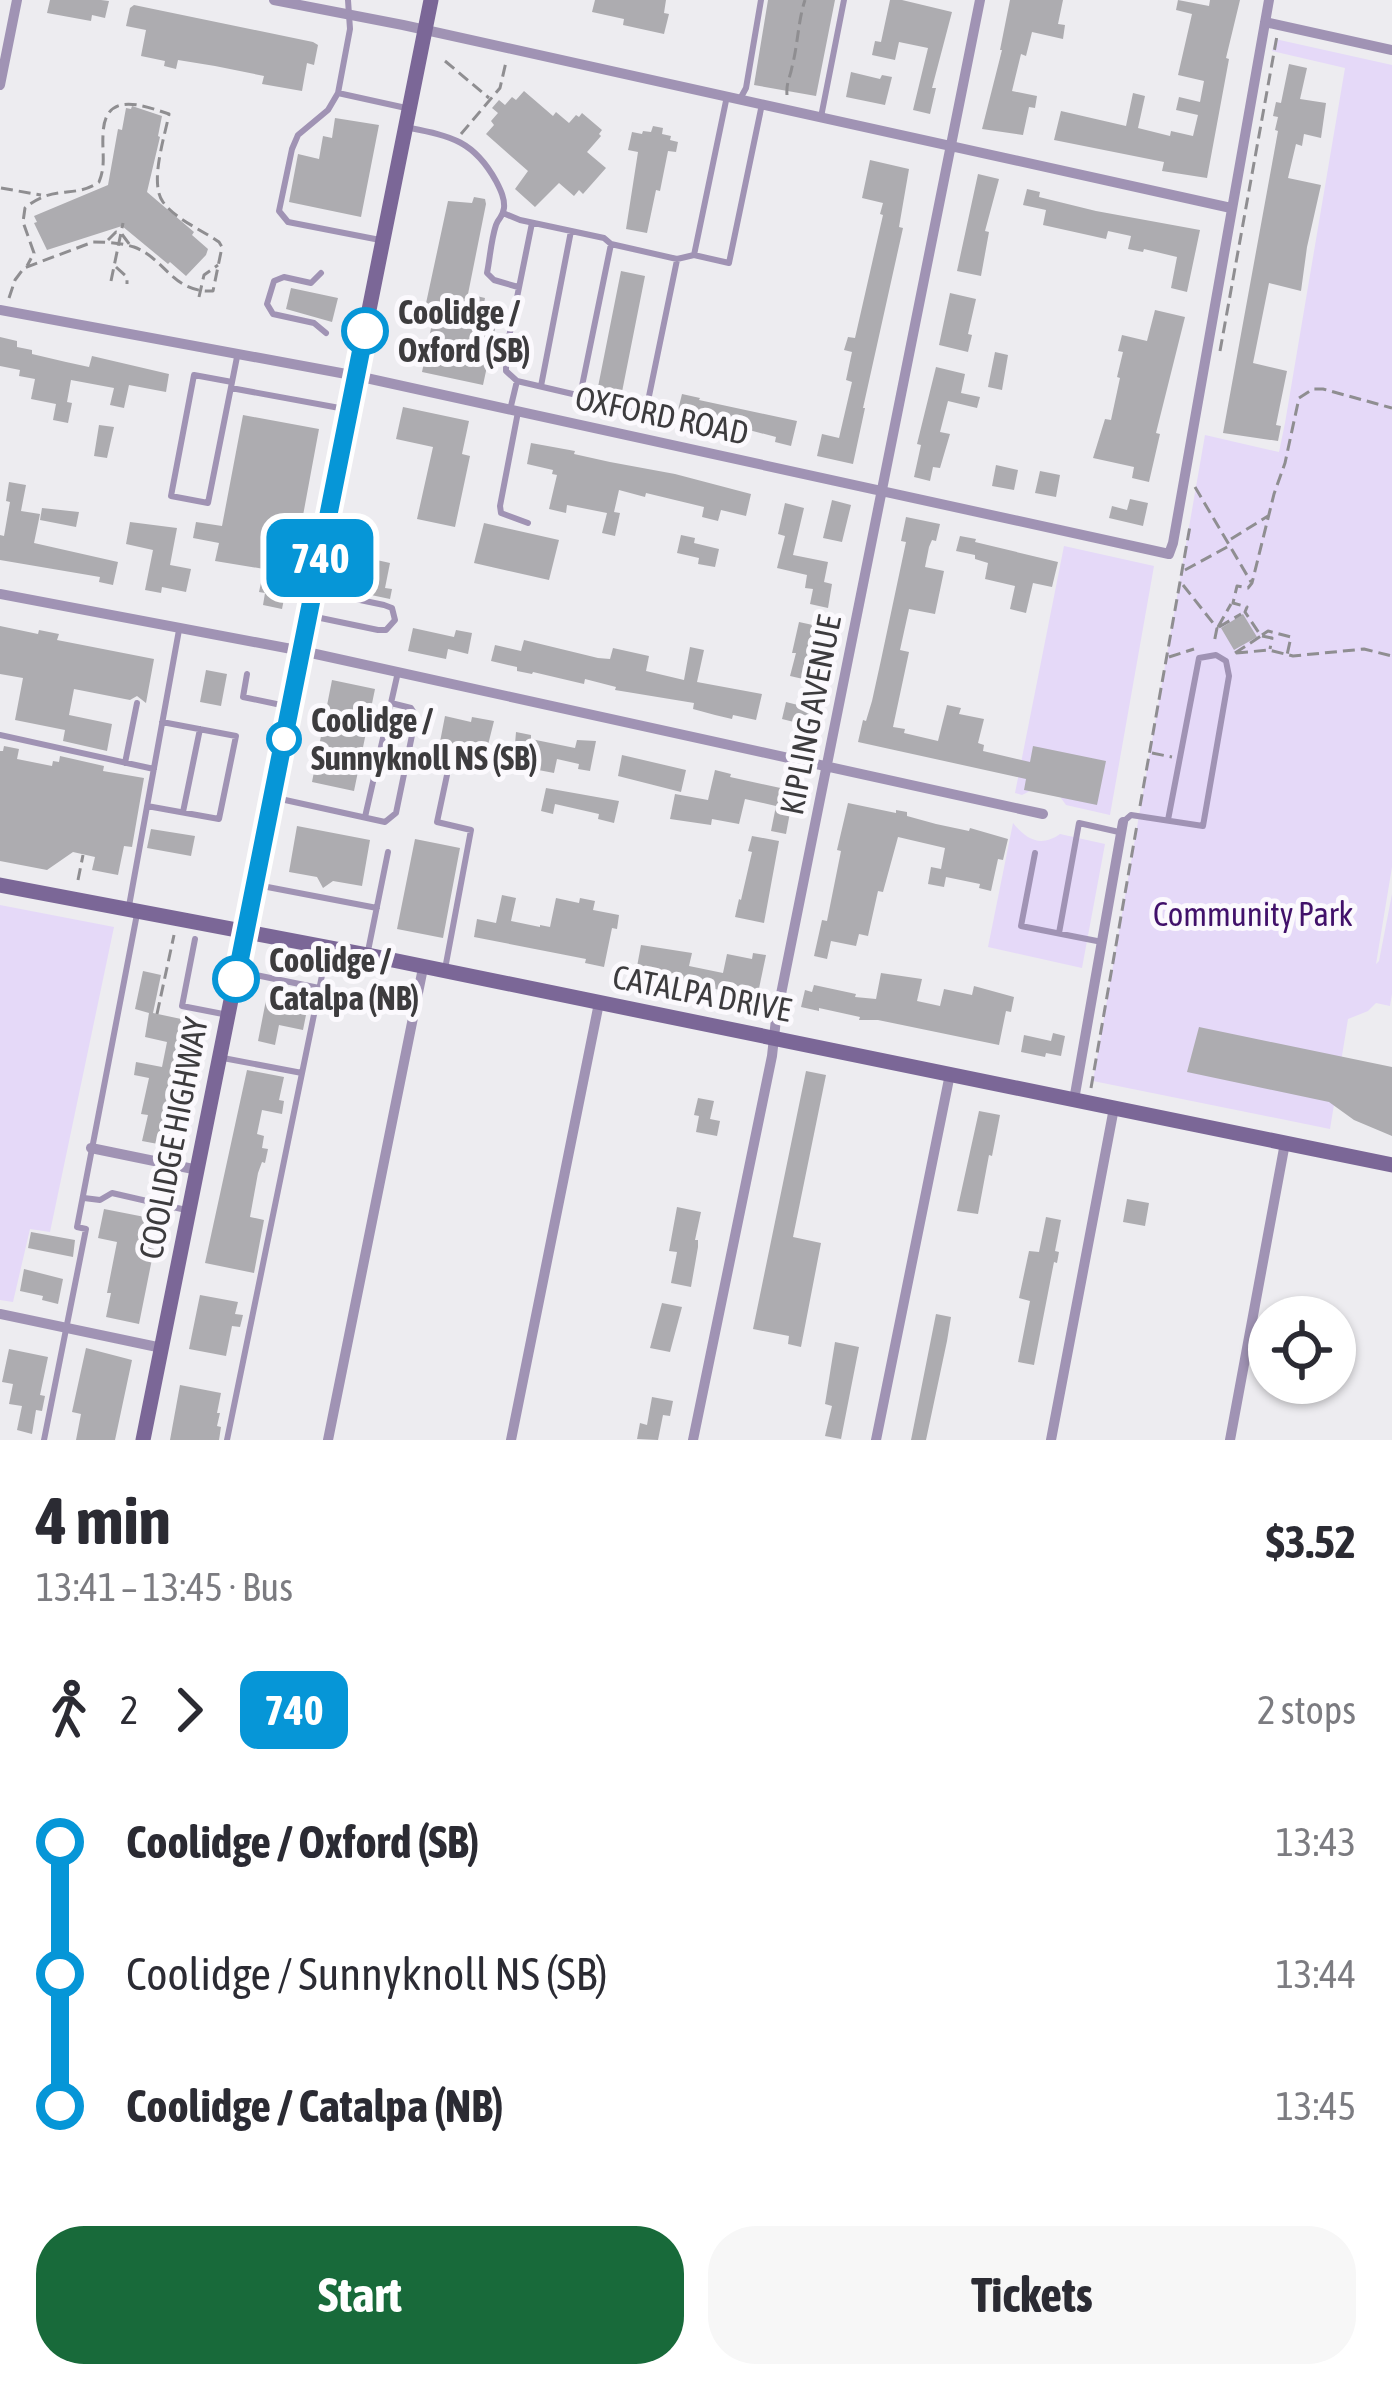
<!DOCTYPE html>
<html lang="en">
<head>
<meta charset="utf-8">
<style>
	body { margin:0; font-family:"Asap Condensed",sans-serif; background:#f7f7f7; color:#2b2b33; height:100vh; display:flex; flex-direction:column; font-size:45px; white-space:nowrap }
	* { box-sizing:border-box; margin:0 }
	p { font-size:39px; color:#7c7c81 }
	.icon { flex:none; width:66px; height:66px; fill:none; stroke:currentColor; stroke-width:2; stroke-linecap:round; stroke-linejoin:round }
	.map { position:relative; height:1440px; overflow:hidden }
	.drawer { display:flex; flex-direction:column; background:#fff; flex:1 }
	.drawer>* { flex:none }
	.badge { padding:0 24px; border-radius:18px; font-size:42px; line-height:78px }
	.buttons { position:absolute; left:1248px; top:1296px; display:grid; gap:24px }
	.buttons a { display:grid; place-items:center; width:108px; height:108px; border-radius:50%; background:#fff; box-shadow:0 3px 9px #0004; font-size:60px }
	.map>.badge { position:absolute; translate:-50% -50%; box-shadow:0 0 0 6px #fff }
	.legs { display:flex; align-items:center; gap:18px; height:132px; padding:0 36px; font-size:39px }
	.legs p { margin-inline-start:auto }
	.overview { display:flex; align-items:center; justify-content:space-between; height:204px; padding:0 36px }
	h1 { font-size:66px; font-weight:700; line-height:90px }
	.primary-button { display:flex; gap:24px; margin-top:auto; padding:24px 36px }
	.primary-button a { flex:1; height:138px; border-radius:48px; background:#186a3a; color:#fff; font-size:48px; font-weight:700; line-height:138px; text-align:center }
	.primary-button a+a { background:#f7f7f7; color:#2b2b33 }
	ul { padding:0 36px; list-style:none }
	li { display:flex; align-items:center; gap:42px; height:132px; font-size:45px }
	li i { display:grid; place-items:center; width:18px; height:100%; margin:0 15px; background:currentColor }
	li i::after { content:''; width:30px; height:30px; margin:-15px; border:9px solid; border-radius:50%; background:#fff }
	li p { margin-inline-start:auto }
	li:first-child i { background:linear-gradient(#0000 50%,currentColor 0) }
	li:last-child i { background:linear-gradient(currentColor 50%,#0000 0) }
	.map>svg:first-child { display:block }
	.green { fill:#e5d9f8 }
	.building { fill:#adacb0 }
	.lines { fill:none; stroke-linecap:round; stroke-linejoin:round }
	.path { stroke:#8f8e91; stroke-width:3; stroke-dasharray:12 6; stroke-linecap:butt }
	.lane { stroke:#a093b4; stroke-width:6 }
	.street { stroke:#a093b4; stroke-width:10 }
	.secondary { stroke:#7b6797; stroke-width:15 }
	.line-1-casing { stroke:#fff; stroke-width:27 }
	.line-1 { stroke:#0696d7; stroke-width:18 }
	.stop-1-dot { fill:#fff; stroke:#0696d7; stroke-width:6 }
	.labels { text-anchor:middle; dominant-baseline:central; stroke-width:10; stroke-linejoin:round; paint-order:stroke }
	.stop-label { font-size:33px; font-weight:bold; fill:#3d3c3e; stroke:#fbf9fd; text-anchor:start }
	.street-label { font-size:33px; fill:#3d3c3e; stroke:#fbf9fd }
	.park-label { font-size:33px; fill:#41116a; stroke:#fbf9fd }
</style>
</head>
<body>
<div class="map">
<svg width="1392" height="1440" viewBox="0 0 1392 1440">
	<rect width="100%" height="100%" fill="#edecf0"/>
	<!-- green -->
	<path class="green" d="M1275,39L1392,65V867L1376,964L1379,961L1392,894V994L1390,1006L1376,1003L1368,1011L1348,1019L1330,1129L1093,1081L1205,435L1279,452L1285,423L1345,68L1272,51Z
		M1064,546L1154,566L1110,815L1066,805L1058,794L1034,789L1022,795L1015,793Z
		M1013,823C1026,839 1040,848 1060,834L1105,844L1082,968L988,947Z
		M0,905L114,927L50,1232L30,1229L13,1302L0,1300Z"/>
	<!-- building -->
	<path class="building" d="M50,0H101L109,1L105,18L92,15L91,21L47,13Z
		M595,0H666L664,13L669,14L664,34L623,25L624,19L592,12Z
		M768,0H835L816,96L754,85Z
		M890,0H902L952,12L932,88H936L930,114L913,110L928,48L899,42L895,60L872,55L875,41L881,42Z
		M1010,0H1063L1058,24L1065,25L1063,39L1032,32L1026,56L1021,54L1012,91L1037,96L1035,108L1029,107L1023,135L982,129L1002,50H1000Z
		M1178,0L1209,6L1210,0H1240L1226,58L1229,59L1207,178L1162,171L1164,162L1054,140L1061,111L1126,126L1133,93L1145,96L1138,128L1170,136L1171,131L1193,136L1198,115L1176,110L1179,97L1200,102L1204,81L1178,75L1192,14L1176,10Z
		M134,5L313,42L318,45L314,65L307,63L302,91L262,84L264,76L215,66L178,60L176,69L164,66L165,61L141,56L146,30L126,26L130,8Z
		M1289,64L1307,68L1300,99L1326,103L1321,138L1304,134L1302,146L1296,144L1288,178L1321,185L1307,247L1301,291L1269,283L1253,363L1287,371L1276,425L1281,426L1278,441L1223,433L1278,131L1275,130L1278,117L1273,116L1276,102L1281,103Z
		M851,72L880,79L882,75L892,77L885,105L846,97Z
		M524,91L553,116L556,112L569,123L576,115L579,117L582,113L602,130L599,134L601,136L587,152L606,168L583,194L579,190L574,196L559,183L535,207L515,189L528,171L486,134L494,125L491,121L498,113L492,108L499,100L505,105L512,97L516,100Z
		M132,106L162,116L158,136L160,137L147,192L194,232L192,235L208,249L206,255L186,276L170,262L168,264L122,226L47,250L34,223L37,222L34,216L108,185L118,129L122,130L126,108L131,109Z
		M335,118L379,125L361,217L289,202L298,154L319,159L323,136L332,138Z
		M653,126L663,128L662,134L671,136L670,140L678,142L676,152L668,151L660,191L656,190L647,233L626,229L638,152L628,150L632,132L642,134L643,131L651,132Z
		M870,160L909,169L899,227L903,228L863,408H865L853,464L817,456L822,434L839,438L852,382L846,380L852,352L844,350L848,337L855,338L883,215L880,214L883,203L862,198Z
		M978,174L999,179L985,231L989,232L981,276L957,271Z
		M1027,189L1040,192L1039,197L1096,211L1200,230L1187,292L1171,288L1177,257L1144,249L1143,252L1128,249L1131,236L1108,231L1106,239L1043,225L1046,210L1023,205Z
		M474,197L485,199L486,204L468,294L485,298L483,308L499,311L483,385L422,372L435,309L425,308L448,201L472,203Z
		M621,271L645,276L620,402L596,397Z
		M291,288L338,298L332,322L286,309Z
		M950,293L976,299L968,334L972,335L968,352L939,345Z
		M1155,310L1185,317L1156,433L1160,434L1149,482L1132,478L1134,467L1093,458L1105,419L1111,420L1120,378L1117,377L1123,352L1118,351L1122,335L1147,341Z
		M0,337L17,341V347L32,350V354L66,362L89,367L92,356L169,374L166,392L129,385L124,408L110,405L114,388L71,380L67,402L72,403L68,423L53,420L56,404L31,399L35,379L19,376L20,370L0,366Z
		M995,352L1008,355L1002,390L988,387Z
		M936,367L965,374L961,393L980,397L977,408L948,401L940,432L950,434L940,468L933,467L930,481L914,477L921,445L917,444Z
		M682,394L700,398L699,400L797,421L791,446L775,442L776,437L749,430L676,418Z
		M403,407L469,421L462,454L470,456L455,527L417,519L433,447L396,439Z
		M243,415L319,429L292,575L289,574L282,609L263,605L265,593L259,592L264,569L215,561L219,543L193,538L196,522L222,526Z
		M99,425L114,427L107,458L94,456Z
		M531,443L575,451L574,454L610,462L675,474L751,494L746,516L721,510L718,521L702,517L704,507L646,493L645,497L619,490L614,512L620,513L615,536L602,533L607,513L567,505L566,513L549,509L557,475L552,474L553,470L527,464Z
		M996,465L1018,470L1014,490L992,486Z
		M1040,471L1060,475L1056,497L1035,493Z
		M9,482L26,485L21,511L40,514L34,543L118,562L113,585L99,582L100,577L0,560V535L4,536L10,502L6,501Z
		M1130,499L1148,503L1143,526L1109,518L1112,506L1127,510Z
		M832,500L851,505L842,542L823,538Z
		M785,503L804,508L793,555L828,562L824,582L832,584L828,608L810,604L813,589L805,588L807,575L777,568L785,536L778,534Z
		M42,508L79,512L76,527L40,520Z
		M906,517L940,524L936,541L932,540L929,547L925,567L944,571L935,614L909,609L900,650L909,652L893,727L905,729L904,733L938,741L947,705L961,708L959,714L984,719L978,743L984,745L983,751L1030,762L1033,746L1106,761L1097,805L1024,790L1026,779L858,742L863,720L866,721L872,701L881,660L906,542L901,541Z
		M130,522L177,528L170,565L191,569L186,592L162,587L161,593L145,590L153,550L126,544Z
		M484,523L559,540L549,580L474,563Z
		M681,535L695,538L694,543L719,549L715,567L698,564L699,558L677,553Z
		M960,536L976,539L975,542L1058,562L1052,587L1033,583L1026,613L1010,609L1015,586L985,579L988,563L975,559V555L956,551Z
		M359,556L390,563L385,588L392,589L390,599L352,591Z
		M1243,614L1257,637L1234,650L1221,628Z
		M799,622L822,627L812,681L790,676L796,653H792Z
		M0,626L38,634L39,630L59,634L57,640L154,659L146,703L137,696L130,700L74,689L69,715L112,724L107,751L63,741L65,730L15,720L23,678L0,674Z
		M413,628L454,637L456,630L472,633L468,654L448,649L446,659L408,651Z
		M524,640L598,658L610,659L613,648L649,656L646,671L684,680L690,647L704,650L697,682L762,694L756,720L733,715L732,719L715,715L693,709L694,703L615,690L616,687L585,679L584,684L533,672L532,674L517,671V667L491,661L495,645L521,651Z
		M206,670L227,674L221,706L200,702Z
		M332,680L375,689L354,791L312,782Z
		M799,698L815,702L812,717L804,715L802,724L782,719L786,702L798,705Z
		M445,716L471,722L472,717L494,721L488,745L473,742L468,768L455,765L458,751L439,747Z
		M516,732L531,735V739L575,748L577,740L596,741L590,771L578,769L579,764L557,759L554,773L528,768L527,772L513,769Z
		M4,746L19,749L17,759L52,766L53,761L59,762L60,756L104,766L103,771L144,778L132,847L124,846L118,875L92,870L95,857L73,852L47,870L0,861V751H3Z
		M622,755L686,770L681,792L618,776Z
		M715,770L731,774L730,777L799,792L795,808L791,807L786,834L771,831L776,806L745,799L739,824L712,819L711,825L670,819L675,794L708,800Z
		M546,788L619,801L614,823L598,819L599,814L555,804L553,814L541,811Z
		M848,803L896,813V810L907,812V816L936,824L969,831L970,828L1008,839L1003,860L998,859L991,891L979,888L980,884L946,877L944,887L928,884L931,867L941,869L945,848L898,837L883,892L878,891L868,936L859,934L856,946L831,941L827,959L814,956L822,920L827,921L841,851L837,850Z
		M297,826L370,840L362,886L333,881L323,888L317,877L289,872Z
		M151,829L195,836L191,856L147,848Z
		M752,836L779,841L764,923L735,917L739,899L741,900L752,852L748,851Z
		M415,839L460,848L443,938L397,929Z
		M502,895L516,898L511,921L540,927V925L550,927L556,898L579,903L580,898L595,901L593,910L619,915L617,929L612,928L604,967L585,963L586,959L474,937L477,919L496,923Z
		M641,945L692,953L689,966L723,973L727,954L752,959L753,953L766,955L757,998L636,972Z
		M143,971L161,975L153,1013L200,1023L174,1147L142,1141L148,1115L141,1114L149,1078L134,1075L136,1062L162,1067L167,1042L145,1037L149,1013L135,1009Z
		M881,973L922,979L917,1001L940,1006L944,989L972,995L974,986L1014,997L1011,1012L1006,1011L999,1045L878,1020H859L860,1017L819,1008V1011L801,1007L805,990L812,992L814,985L856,994L855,997L876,999Z
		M266,1000L283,1003L284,1000L308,1005L303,1030L279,1025L275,1045L258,1041Z
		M1199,1027L1392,1067V1136L1354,1120L1329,1102L1187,1072Z
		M1053,1033L1065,1036L1061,1056L1046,1053L1045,1057L1021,1052L1024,1035L1051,1041Z
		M247,1070L284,1077L279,1100L284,1101L282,1114L262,1110L257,1134L264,1136L262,1148L268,1149L265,1163L262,1162L258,1173L250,1217L264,1220L254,1273L205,1263Z
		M806,1071L826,1075L793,1237L821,1243L801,1347L788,1344L789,1336L753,1329Z
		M698,1098L714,1101L710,1119L720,1121L717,1136L696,1132L699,1116L694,1115Z
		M979,1111L1000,1115L992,1156L989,1155L978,1214L957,1211Z
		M1127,1199L1149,1203L1145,1226L1123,1222Z
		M677,1207L701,1212L695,1240H698V1247L691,1287L671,1283L677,1252L669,1251Z
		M104,1209L155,1219L150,1248L154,1249L139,1324L106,1317L111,1293H107L117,1242L98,1238Z
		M1046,1217L1061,1220L1055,1251L1059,1252L1057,1263L1054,1262L1034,1365L1018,1362L1030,1301L1019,1298L1029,1251L1039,1252Z
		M31,1232L75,1240L73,1257L28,1248Z
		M24,1269L63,1279L58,1304L42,1300L43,1296L20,1291Z
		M200,1295L238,1302L235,1314L243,1315L240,1327L232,1326L226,1356L189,1349Z
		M662,1303L682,1307L670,1352L650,1348Z
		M936,1314L951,1317L947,1341L926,1440H911Z
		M835,1342L859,1347L841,1439L825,1436L832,1406L825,1404Z
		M86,1348L132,1360L115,1440H76L81,1414L72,1412Z
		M9,1349L48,1357L40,1395L45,1396L42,1411L36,1410L32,1434L17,1430L22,1406L9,1404L13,1384L2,1382Z
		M180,1385L221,1393L217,1413H220L217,1426L221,1427L219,1440H170Z
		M652,1397L673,1401L670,1416L663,1415L658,1440L637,1439L640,1423L647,1425Z"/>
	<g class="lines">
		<!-- path -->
		<path class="path" d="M445,61L489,98
			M787,95C786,83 790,78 792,67C798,44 798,21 805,0
			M461,134L500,88L506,62
			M1,188L41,195
			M108,240L116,232L121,233L130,245
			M116,267L127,277V284
			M111,281L123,223
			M199,297L204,275L218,265
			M9,298L15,280L24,268L93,242C106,242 122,243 134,247C166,259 172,293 213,291L222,247L219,242C202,230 175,219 163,202C149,183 165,136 169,114C142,105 104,90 103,135C102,153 106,165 99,182C75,199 53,184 25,208L23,222L34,253L27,266
			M1220,351L1277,36
			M1195,487L1251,582
			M1231,539L1268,516
			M1185,570L1229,546
			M1183,585L1217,628L1214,643
			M1218,627L1231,604
			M1219,627L1241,614
			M1262,635L1268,631L1291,637L1287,655
			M1262,636L1272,638L1270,649
			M1235,653L1261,636L1245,612L1247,607L1233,603L1237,586L1248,588L1252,583L1274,494L1285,463L1299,398L1313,389H1323L1392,408
			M1236,653L1269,650L1293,656L1364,649L1392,656
			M1169,657L1194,649
			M1152,753L1172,757
			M1140,806L1190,526
			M78,880L83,855
			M157,1014L174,935
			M1091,1088L1137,825"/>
		<!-- lane -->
		<path class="lane" d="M348,0L350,29L338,93L406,108
			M338,93L328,110L298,135L292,149L279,211L288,222L380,240
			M740,99L746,88L761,0
			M821,117L844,0
			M410,128C451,136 474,141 496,181C500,189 505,198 504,208C502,219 500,215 496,225C491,240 490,258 487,273L494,280L518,287
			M503,213L520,220L604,238L611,244L677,259L694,255L729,263L762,104
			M694,255L727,96
			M321,273L311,283L284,277L274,281L267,304L273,314L314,323L326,333
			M517,381L577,395L582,386L611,244
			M232,382L194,375L171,496L208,503L237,357
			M541,386L571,231
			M231,388L345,409
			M577,395C595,407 621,414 643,410L648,401L677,260
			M510,410L517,381L506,371V352L532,223
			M518,412L500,506L501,513L528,523
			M311,616L378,630H386L395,620L392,608L384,605L317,591
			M247,674L243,697L286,706
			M0,735L154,769
			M125,763L137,703
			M276,798L385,822L396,813L416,716L411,708L391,703L398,672
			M147,806L219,819L236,736L162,722
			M183,812L200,729
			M365,817L391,703
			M1123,822L1131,815L1203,826L1229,676L1226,661L1216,655L1199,658L1168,820
			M1035,853L1021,926L1102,942
			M257,885L377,908
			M129,906L179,630
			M1059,933L1079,823L1119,832
			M195,939L182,1006L223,1014
			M368,951L388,852
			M445,969L471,830L437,822L447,775
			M241,972L319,988
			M223,1058L302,1073
			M84,1198L100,1200L112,1193L186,1210
			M44,1440L86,1229L77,1227L137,914
			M227,1440L327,951"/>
		<!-- street -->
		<path class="street" d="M274,0L403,25L1231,208
			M1265,22L1392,50
			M0,85L17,0
			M0,310L357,376L1169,554L1173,543L1269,0
			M0,594L302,651L1043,814
			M1074,1100L1123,822
			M91,1148L198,1170
			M0,1314L162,1348
			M328,1440L423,968
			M511,1440L599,1003
			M693,1440L772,1056L776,1019L980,0
			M876,1440L950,1074
			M1051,1440L1114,1108
			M1230,1440L1285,1143"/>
		<!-- secondary -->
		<path class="secondary" d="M0,885L368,955L1392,1165
			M143,1440L431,0"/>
	</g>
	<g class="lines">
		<defs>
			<path id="line-1" d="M236,979L365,331"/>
		</defs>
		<!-- line-1 casing -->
		<use href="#line-1" class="line-1-casing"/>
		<!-- line-1 -->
		<use href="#line-1" class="line-1"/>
	</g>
	<!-- markers -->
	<g class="stop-1-dot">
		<circle cx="365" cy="331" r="21"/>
		<circle cx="284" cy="739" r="15"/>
		<circle cx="236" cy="979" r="21"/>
	</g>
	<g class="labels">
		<!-- stop labels -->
		<g class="stop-label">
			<text x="398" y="312">Coolidge /<tspan x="398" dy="38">Oxford (SB)</tspan></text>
			<text x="311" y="720">Coolidge /<tspan x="311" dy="38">Sunnyknoll NS (SB)</tspan></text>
			<text x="269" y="960">Coolidge /<tspan x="269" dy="38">Catalpa (NB)</tspan></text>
		</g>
		<!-- street labels -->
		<g class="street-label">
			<text transform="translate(662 415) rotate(12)">OXFORD ROAD</text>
			<text transform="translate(810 715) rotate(-79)">KIPLING AVENUE</text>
			<text transform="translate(702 993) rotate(11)">CATALPA DRIVE</text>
			<text transform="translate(173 1138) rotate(-79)">COOLIDGE HIGHWAY</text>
		</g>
		<!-- park labels -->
		<g class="park-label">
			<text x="1253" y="914">Community Park</text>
		</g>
	</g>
</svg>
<div class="buttons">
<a><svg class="icon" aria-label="locate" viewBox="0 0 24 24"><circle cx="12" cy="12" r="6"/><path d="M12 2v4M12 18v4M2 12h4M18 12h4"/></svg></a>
</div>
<b class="badge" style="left:320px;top:558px;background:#0696d7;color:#fff">740</b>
</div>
<section class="drawer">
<div class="overview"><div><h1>4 min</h1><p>13:41 – 13:45 · Bus</p></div><b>$3.52</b></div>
<div class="legs"><svg class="icon" aria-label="walk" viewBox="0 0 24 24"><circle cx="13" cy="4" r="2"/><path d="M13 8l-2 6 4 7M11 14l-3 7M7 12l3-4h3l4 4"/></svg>2<svg class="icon" aria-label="forward" viewBox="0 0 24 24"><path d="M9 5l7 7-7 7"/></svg><b class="badge" style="background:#0696d7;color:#fff">740</b><p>2 stops</p></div>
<ul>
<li><i style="color:#0696d7"></i><b>Coolidge / Oxford (SB)</b><p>13:43</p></li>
<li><i style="color:#0696d7"></i><span>Coolidge / Sunnyknoll NS (SB)</span><p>13:44</p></li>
<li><i style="color:#0696d7"></i><b>Coolidge / Catalpa (NB)</b><p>13:45</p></li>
</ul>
<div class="primary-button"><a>Start</a><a>Tickets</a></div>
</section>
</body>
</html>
